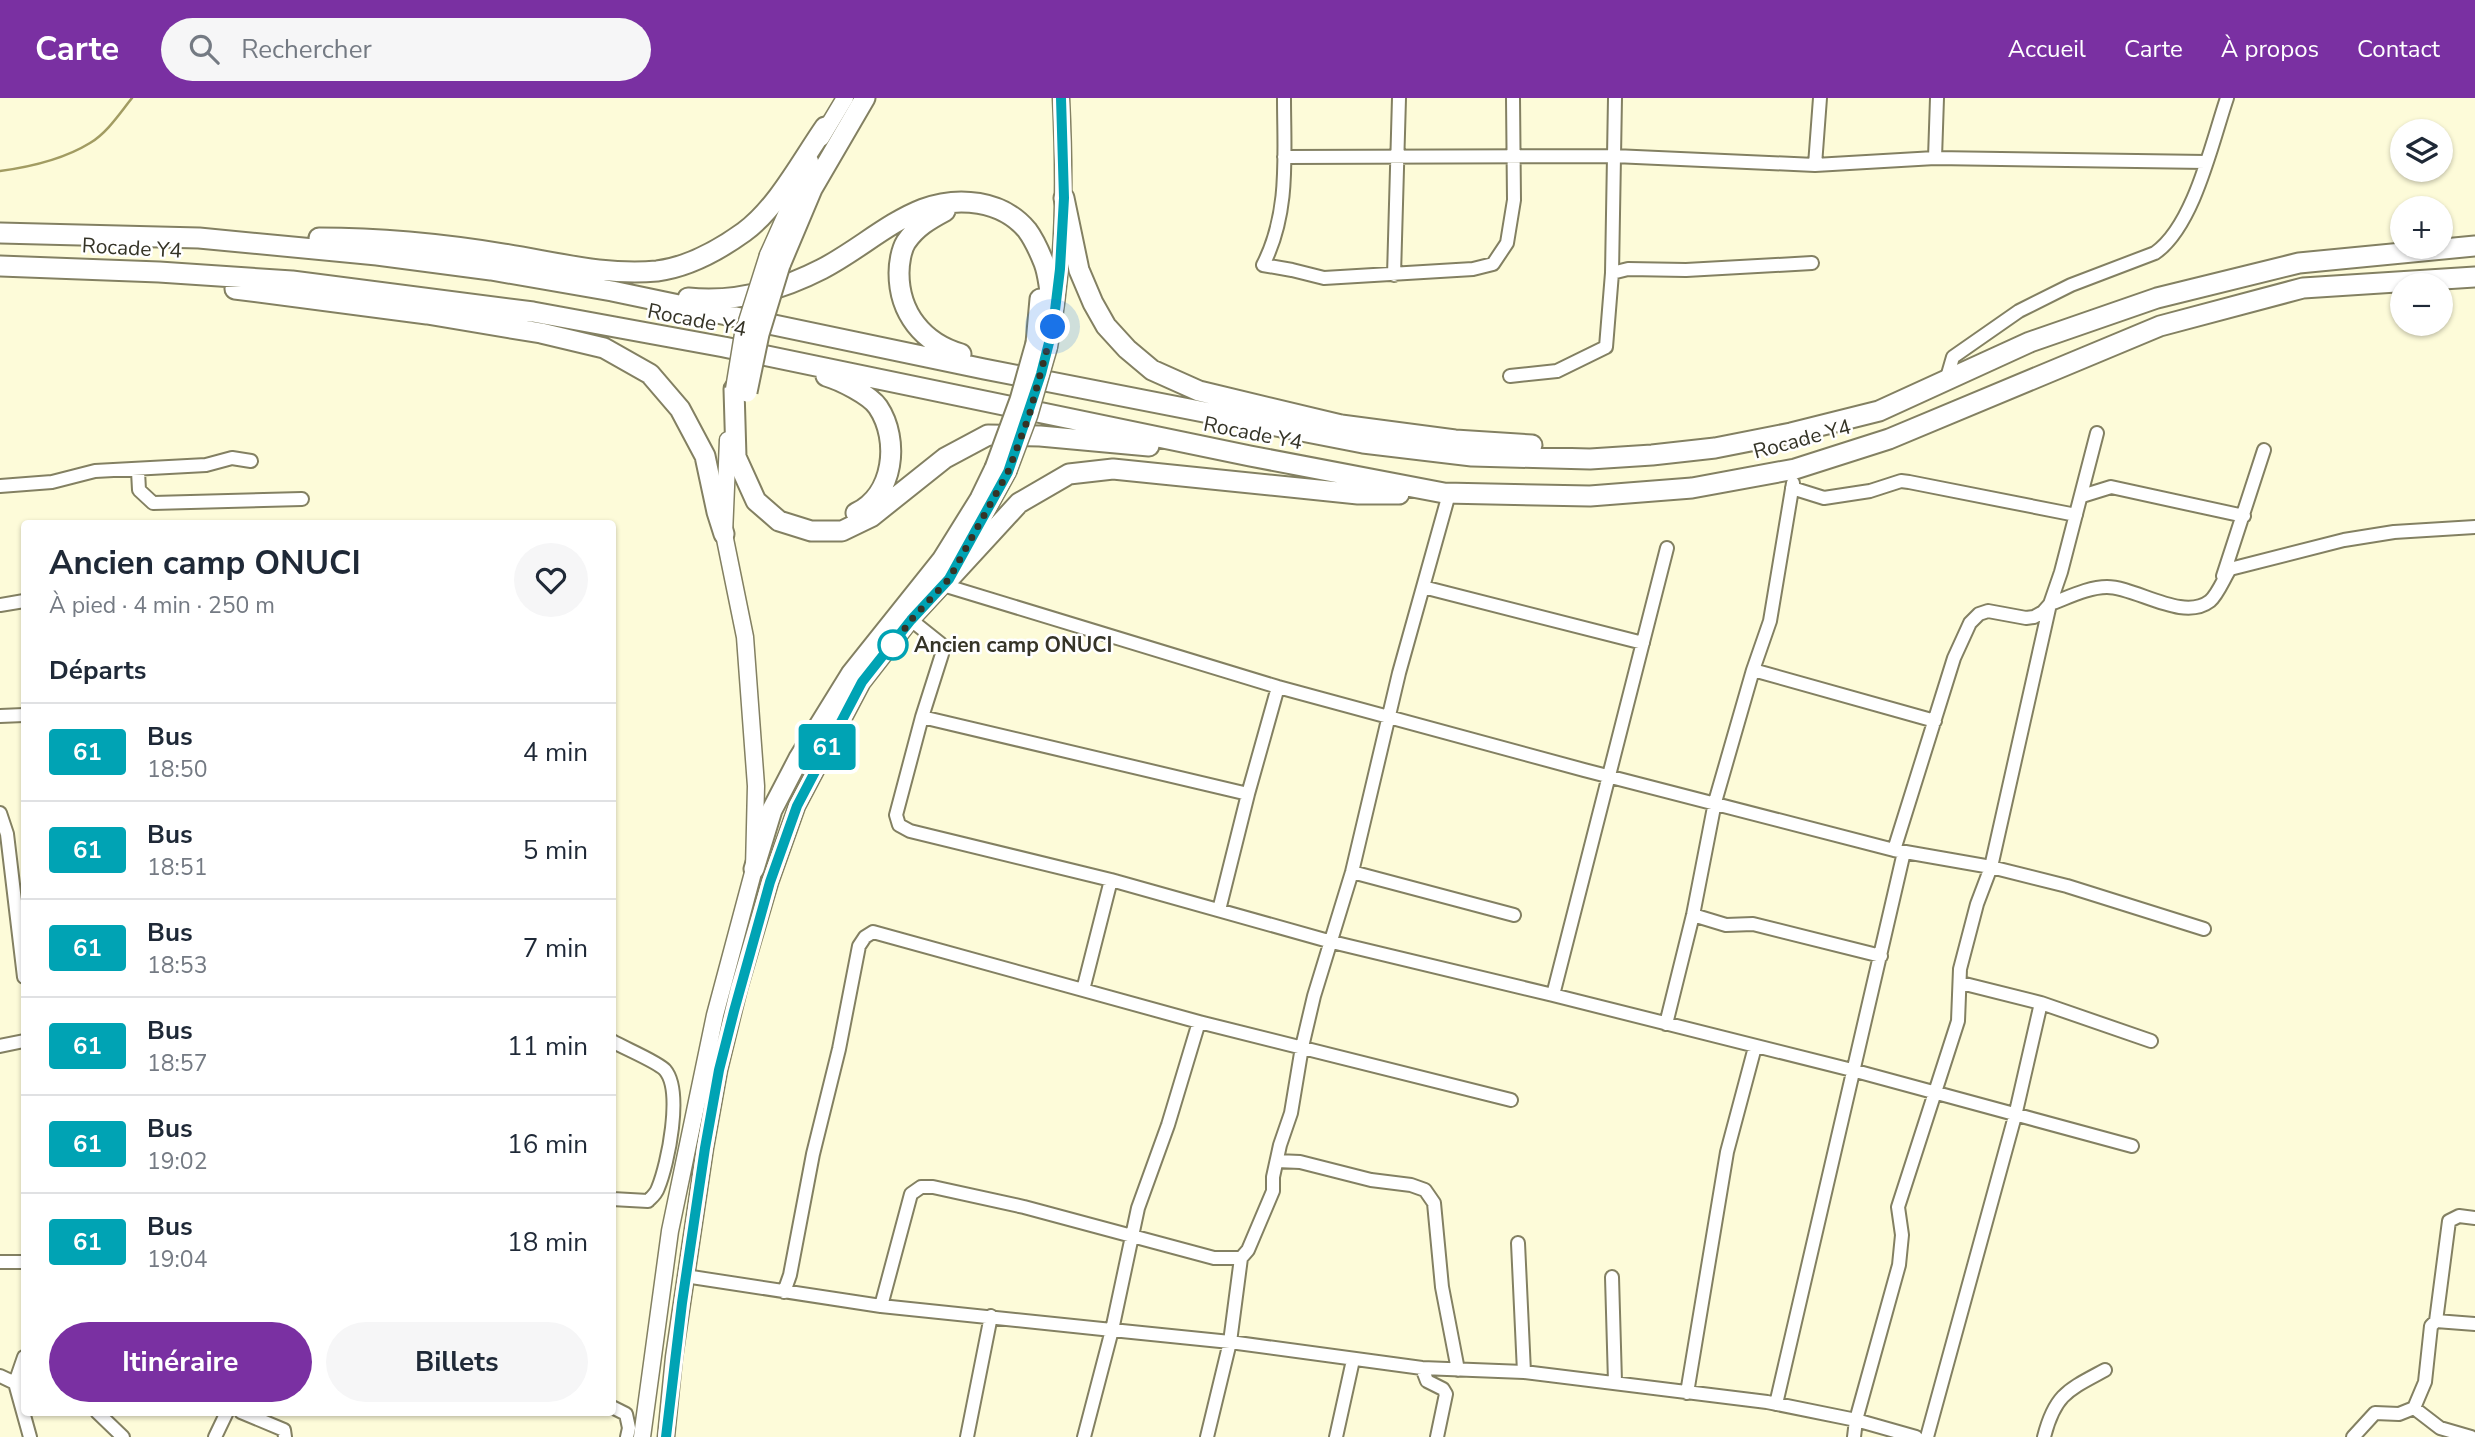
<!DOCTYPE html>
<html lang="fr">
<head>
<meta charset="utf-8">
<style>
	body { margin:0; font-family:"Nunito Sans",sans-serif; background:#f6f6f7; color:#1f2937; height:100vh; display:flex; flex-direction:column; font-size:26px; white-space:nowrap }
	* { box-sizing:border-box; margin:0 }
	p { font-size:23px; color:#747a83 }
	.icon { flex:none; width:38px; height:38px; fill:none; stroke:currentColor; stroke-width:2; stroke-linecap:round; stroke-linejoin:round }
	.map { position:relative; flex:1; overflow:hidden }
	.sheet { position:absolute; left:21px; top:422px; width:595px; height:896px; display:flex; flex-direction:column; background:#fff; border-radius:7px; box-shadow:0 2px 5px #0004 }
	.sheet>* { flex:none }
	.badge { padding:0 14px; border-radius:5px; font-size:24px; line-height:46px }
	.buttons { position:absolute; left:2390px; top:21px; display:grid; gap:14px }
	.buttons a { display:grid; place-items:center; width:63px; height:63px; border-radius:50%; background:#fff; box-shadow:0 2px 5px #0004; font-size:35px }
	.you { position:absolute; width:35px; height:35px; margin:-18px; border:5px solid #fff; border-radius:50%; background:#1a73e8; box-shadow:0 0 0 10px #1a73e833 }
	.map>.badge { position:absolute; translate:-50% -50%; box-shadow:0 0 0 4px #fff }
	h2 { padding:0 28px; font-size:26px; line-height:63px }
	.round { display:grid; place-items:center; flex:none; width:74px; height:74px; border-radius:37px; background:#f6f6f7 }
	.headline { display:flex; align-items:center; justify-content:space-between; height:119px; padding:0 28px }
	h1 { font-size:33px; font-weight:700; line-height:52px }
	.primary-button { display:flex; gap:14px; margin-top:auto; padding:14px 28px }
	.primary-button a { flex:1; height:80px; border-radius:42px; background:#7a30a2; color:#fff; font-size:28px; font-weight:700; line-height:80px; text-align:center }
	.primary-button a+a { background:#f6f6f7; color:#1f2937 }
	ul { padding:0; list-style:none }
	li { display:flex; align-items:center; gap:21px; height:98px; padding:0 28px; border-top:2px solid #e0e1e3 }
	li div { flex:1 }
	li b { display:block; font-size:26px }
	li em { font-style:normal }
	li .badge { min-width:77px; font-weight:700; text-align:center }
	header { display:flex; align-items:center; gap:42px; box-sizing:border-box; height:98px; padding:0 35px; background:#7a30a2; color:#fff }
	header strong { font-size:33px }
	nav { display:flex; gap:38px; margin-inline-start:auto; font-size:24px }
	.search { width:490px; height:63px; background:#f6f6f7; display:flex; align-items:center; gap:18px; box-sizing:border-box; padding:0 24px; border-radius:38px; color:#747a83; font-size:26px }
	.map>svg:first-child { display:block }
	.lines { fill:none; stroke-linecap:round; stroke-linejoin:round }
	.stream { stroke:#a29c62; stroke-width:2.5 }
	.minor-casing { stroke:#838062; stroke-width:16 }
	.major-casing { stroke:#838062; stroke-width:19 }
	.highway-casing { stroke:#838062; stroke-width:23 }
	.minor { stroke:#fff; stroke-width:12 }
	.major { stroke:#fff; stroke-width:16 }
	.highway { stroke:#fff; stroke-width:19 }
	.major-bridge-casing { stroke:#838062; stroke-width:19; stroke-linecap:butt }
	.highway-bridge-casing { stroke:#838062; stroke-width:23; stroke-linecap:butt }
	.major-bridge { stroke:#fff; stroke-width:16 }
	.highway-bridge { stroke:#fff; stroke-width:19 }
	.line-casing { stroke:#fff; stroke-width:16 }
	.line { stroke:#00a3b4; stroke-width:10 }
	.walk { stroke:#353427; stroke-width:7; stroke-dasharray:0 12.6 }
	.stop-dot { fill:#fff; stroke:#00a3b4; stroke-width:3.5 }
	.labels { text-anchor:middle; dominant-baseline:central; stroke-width:5; stroke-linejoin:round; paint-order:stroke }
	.street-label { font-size:21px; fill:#353427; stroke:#fff }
	.stop-label { font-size:21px; font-weight:bold; fill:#353427; stroke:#fff; text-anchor:start }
</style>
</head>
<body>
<header>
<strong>Carte</strong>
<div class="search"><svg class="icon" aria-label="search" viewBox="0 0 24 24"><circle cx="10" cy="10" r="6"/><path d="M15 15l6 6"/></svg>Rechercher</div>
<nav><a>Accueil</a><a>Carte</a><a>À propos</a><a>Contact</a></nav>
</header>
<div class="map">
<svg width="2475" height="1339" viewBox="0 0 2475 1339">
	<rect width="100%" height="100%" fill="#fdfbd9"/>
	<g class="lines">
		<!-- stream -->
		<path class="stream" d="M0,73C30,69 64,61 90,45C107,35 120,15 132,0"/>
		<defs>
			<path id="minor" d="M1284,0C1284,58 1290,114 1263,167L1292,172L1324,180L1473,171L1493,166L1507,145L1514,102L1513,0
				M1284,59L1614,58L1815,67L1935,60L2206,64
				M1935,60L1937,0
				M1815,67L1820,0
				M1612,175L1628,171L1686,172L1812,165
				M1394,177L1399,0
				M1510,278L1557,273L1606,249L1612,175L1615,0
				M1946,283L1953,259L2019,213L2071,187L2155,155C2194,128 2212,44 2227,0
				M138,373L139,392L153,405L302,401
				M0,388L52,384L95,373L206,367L232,360L251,363
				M1792,390L1824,400L1870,393L1901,383L1909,384L2076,417
				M2082,398L2111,389L2244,418
				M2223,478L2264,352
				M943,487L1278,589L1584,672L1894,752L1991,769L2067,788L2204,831
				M1423,489L1643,545
				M0,507L24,503
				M911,522L941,546L942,556L922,619L896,717L899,727L910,733L1111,782L1332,844L1553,897L1667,450
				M1753,572L1770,523L1793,385
				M0,618L24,617
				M922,619L1248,696L1219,812
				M1248,696L1278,589
				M0,715L7,736L24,879
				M1894,752L1954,560L1970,525L1979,516L1988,513L2026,520L2034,519L2043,514L2050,506L2061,474L2097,335
				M1352,774L1514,817
				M1693,817L1726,827L1753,826L1881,858
				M1961,885L2041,905L2151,943
				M1083,892L1111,782
				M1553,897L1852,972L2132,1048
				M1666,926L1693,817L1715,704L1753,572L1935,623
				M612,943C624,950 658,964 665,972C683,993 668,1066 658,1090C656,1096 652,1099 648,1103L612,1101
				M0,948L24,943
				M1277,1063L1300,1064L1371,1082L1411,1087L1425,1092L1434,1105L1442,1189L1458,1272
				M1518,1145L1524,1274
				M0,1164H24
				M685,1178L881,1208L1112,1232L1138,1110L1168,1027L1199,924
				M1612,1179L1615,1284
				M784,1194L790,1177L813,1056L839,951L859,848L865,839L873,834L1199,924L1511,1002
				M881,1208L911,1096L921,1089H933L1024,1109L1214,1160H1241L1248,1152L1273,1093V1079L1280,1047L1291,1015L1302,949L1314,898L1352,774L1399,575L1449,396
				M2436,1223L2449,1123L2459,1118L2475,1120
				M1422,1270L1427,1283L1443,1291L1446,1296L1437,1339
				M0,1278L15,1285L30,1339
				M15,1285L24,1259
				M1687,1295L1727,1054L1755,949
				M1776,1306L1904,754
				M612,1309L626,1316L629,1330L627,1339
				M2414,1310L2440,1330L2471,1339
				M97,1314L123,1339
				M241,1314L284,1332L285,1339
				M215,1339L227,1314
				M967,1339L991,1218
				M1084,1339L1112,1232L1230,1244L1422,1270L1524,1274L1767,1304L1856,1322L1916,1339
				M1207,1339L1230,1244L1241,1160
				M1336,1339L1353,1262
				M1854,1339L1856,1322L1899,1167L1902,1137L1898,1109L1958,923L1960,871L1977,806L1991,769L2050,506C2067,500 2088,489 2107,489C2136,489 2183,524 2210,503C2218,496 2224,480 2230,471L2344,442L2394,434L2475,429
				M1927,1339L2015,1018L2041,905
				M2044,1339C2055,1296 2068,1292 2105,1272
				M2353,1339L2375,1315L2399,1316L2414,1310L2425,1284L2431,1228L2436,1223L2475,1226"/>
			<path id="major" d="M821,40L845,0
				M768,157L810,63
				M1049,249C1065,167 1065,83 1061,0
				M642,1339L670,1133L715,917L754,771L756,688L745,539L724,436L728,342
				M666,1339L674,1259L705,1050L719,972L739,890L770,784L797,708L862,585L911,522L949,481L1008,374"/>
			<path id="highway" d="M1064,100L1079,172L1093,205L1106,228L1127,251L1152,272L1199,293L1341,327L1455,342L1532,347
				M945,113C930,121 916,129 906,144C901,152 899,166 899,175C899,215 923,245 961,256
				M0,135L199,140L377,157L491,172L612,193L984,271L1363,345L1472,358L1590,361L1652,357L1715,350L1791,335L1879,313L2030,244L2157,200L2299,165L2475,148
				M319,140C382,140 443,146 504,156C555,164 605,178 657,173C688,169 719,152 744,134C777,110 802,62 825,29
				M780,167L812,91L865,0
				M0,168L159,174L292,183L533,214L724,249L1250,358L1444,395L1590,398L1692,390L1795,371L1889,341L2160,228L2303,190L2475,179
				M235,191L427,216L541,235L604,250L650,276L680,311L705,358L717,414L724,436
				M688,200C734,205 781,192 822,171C857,153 887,125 923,111C958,98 1002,102 1027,132C1033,140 1040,155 1044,165C1051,184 1051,208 1053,229
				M1036,245L1040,201
				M826,278C840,282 870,297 878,309C900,342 894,397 856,415
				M734,291L736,359L756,403L779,423L811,433H842L871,419L945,360L988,337L1040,338L1149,348
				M949,481L1019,405L1069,376L1113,371L1358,396H1399
				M754,771L772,712L799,660L851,576L942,462L980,401L995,370"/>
		</defs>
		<!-- minor casing -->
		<use href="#minor" class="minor-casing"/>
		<!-- major casing -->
		<use href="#major" class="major-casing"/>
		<!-- highway casing -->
		<use href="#highway" class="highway-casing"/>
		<!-- minor -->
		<use href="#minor" class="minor"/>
		<!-- major -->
		<use href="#major" class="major"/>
		<!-- highway -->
		<use href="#highway" class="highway"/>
		<defs>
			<path id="major-bridge" d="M734,291L743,236L768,157
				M1008,374L1029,318L1049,249"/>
			<path id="highway-bridge" d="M747,294L759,236L780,167
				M995,370L1020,302L1036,245"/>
		</defs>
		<!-- major-bridge casing -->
		<use href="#major-bridge" class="major-bridge-casing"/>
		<!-- highway-bridge casing -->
		<use href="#highway-bridge" class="highway-bridge-casing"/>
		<!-- major-bridge -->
		<use href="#major-bridge" class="major-bridge"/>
		<!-- highway-bridge -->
		<use href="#highway-bridge" class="highway-bridge"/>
	</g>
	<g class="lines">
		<defs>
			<path id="line" d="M666,1339L682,1205L705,1050L719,972L734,913L770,784L797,708L862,584L911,522L949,481L1008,374L1041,276L1053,229L1060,171L1064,100L1061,0"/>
		</defs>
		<!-- line casing -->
		<use href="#line" class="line-casing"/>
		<!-- line -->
		<use href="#line" class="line"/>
		<!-- walk -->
		<path class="walk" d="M893,547L888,554L911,522L949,481L1008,374L1029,318L1053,229"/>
	</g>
	<!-- markers -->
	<circle class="stop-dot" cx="893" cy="547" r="14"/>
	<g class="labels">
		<!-- street labels -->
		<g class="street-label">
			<text transform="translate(132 150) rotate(3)">Rocade Y4</text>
			<text transform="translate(697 222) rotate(11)">Rocade Y4</text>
			<text transform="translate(1253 335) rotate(11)">Rocade Y4</text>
			<text transform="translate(1802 341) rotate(-15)">Rocade Y4</text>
		</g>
		<!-- stop labels -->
		<g class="stop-label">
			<text x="914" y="547">Ancien camp ONUCI</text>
		</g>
	</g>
</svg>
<div class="buttons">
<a><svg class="icon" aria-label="layers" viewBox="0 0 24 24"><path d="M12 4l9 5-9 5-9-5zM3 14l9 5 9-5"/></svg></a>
<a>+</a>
<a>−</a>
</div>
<div class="you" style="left:1053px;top:229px"></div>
<b class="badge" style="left:827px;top:649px;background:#00a3b4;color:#fff">61</b>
<section class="sheet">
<div class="headline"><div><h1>Ancien camp ONUCI</h1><p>À pied · 4 min · 250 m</p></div><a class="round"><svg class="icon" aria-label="heart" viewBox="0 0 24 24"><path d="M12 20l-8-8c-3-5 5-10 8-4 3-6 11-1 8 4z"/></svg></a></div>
<h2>Départs</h2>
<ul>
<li><span class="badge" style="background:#00a3b4;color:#fff">61</span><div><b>Bus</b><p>18:50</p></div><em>4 min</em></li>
<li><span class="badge" style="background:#00a3b4;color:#fff">61</span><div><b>Bus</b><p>18:51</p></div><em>5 min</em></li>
<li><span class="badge" style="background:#00a3b4;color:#fff">61</span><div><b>Bus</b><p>18:53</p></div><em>7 min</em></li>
<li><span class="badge" style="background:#00a3b4;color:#fff">61</span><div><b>Bus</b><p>18:57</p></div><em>11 min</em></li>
<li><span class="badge" style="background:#00a3b4;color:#fff">61</span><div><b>Bus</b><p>19:02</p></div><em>16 min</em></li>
<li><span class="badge" style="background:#00a3b4;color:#fff">61</span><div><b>Bus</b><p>19:04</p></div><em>18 min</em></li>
</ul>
<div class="primary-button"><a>Itinéraire</a><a>Billets</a></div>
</section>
</div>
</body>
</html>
